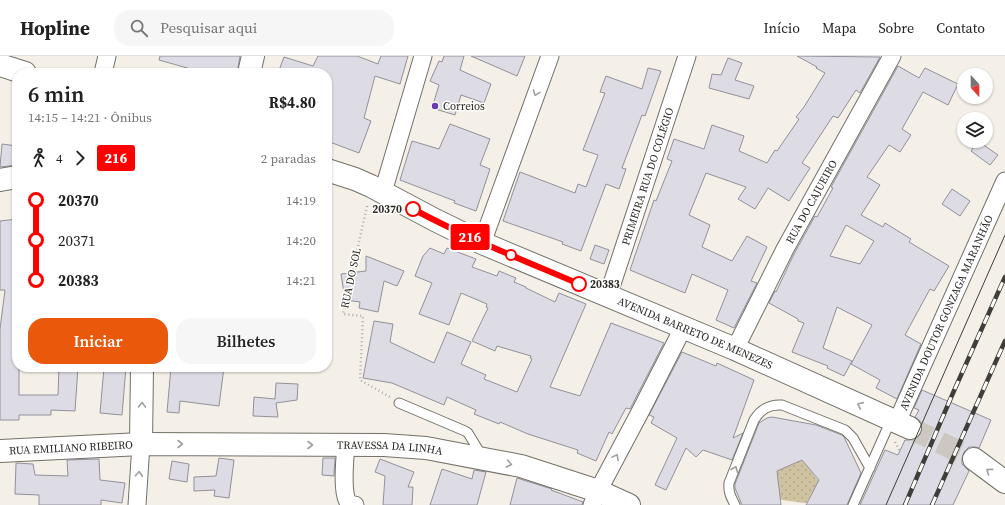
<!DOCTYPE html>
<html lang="pt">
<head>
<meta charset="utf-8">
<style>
	body { margin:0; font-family:"Source Serif 4",serif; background:#f6f6f6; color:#222; height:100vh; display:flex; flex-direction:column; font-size:15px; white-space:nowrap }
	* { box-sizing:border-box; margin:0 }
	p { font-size:13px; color:#767676 }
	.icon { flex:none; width:22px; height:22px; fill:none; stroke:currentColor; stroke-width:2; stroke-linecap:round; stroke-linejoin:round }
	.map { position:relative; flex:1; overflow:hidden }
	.details { position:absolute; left:12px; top:12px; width:320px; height:304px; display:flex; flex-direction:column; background:#fff; border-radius:16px; box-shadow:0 1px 3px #0004 }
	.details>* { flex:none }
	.badge { padding:0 8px; border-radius:3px; font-size:14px; line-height:26px }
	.needle { width:26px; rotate:159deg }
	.fabs { position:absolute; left:957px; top:12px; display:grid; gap:8px }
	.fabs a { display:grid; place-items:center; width:36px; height:36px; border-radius:50%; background:#fff; box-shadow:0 1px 3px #0004; font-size:20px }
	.map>.badge { position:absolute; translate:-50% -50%; box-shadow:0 0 0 2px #fff }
	.legs { display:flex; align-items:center; gap:6px; height:44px; padding:0 16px; font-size:13px }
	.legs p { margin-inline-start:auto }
	.overview { display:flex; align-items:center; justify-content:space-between; height:68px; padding:0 16px }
	h1 { font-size:22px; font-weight:600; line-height:30px }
	.button { display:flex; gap:8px; margin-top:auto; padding:8px 16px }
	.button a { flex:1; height:46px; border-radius:16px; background:#ea580c; color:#fff; font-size:16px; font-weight:600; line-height:46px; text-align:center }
	.button a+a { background:#f6f6f6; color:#222 }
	ul { padding:0 16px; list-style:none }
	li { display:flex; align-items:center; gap:14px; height:40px; font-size:15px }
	li i { display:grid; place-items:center; width:6px; height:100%; margin:0 5px; background:currentColor }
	li i::after { content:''; width:10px; height:10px; margin:-5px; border:3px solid; border-radius:50%; background:#fff }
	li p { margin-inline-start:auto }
	li:first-child i { background:linear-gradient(#0000 50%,currentColor 0) }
	li:last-child i { background:linear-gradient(currentColor 50%,#0000 0) }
	header { display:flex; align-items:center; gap:24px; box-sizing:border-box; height:56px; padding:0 20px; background:#fff; border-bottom:1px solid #e0e0e0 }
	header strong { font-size:19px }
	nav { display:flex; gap:22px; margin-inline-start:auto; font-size:14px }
	.search { width:280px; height:36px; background:#f6f6f6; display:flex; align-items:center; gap:10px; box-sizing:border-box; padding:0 14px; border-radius:16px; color:#767676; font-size:15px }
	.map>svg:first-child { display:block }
	.grass { fill:url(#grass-dots) }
	.building { fill:#dddbe4; stroke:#929099; fill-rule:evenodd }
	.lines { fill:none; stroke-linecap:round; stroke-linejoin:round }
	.secondary-tunnel { stroke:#ccc8c1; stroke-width:22; stroke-dasharray:22 11; stroke-linecap:butt }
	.service-casing { stroke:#737068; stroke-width:11 }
	.minor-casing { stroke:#737068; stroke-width:19 }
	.secondary-casing { stroke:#737068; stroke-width:24 }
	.path { stroke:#b0ada7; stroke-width:2.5; stroke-dasharray:1 3; stroke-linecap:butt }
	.service { stroke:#fff; stroke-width:9 }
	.minor { stroke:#fff; stroke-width:17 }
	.secondary { stroke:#fff; stroke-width:22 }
	.tram { stroke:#3f3e39; stroke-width:1 }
	.rail-casing { stroke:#3f3e39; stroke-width:4.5 }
	.rail { stroke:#fffefc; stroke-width:3; stroke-dasharray:9; stroke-linecap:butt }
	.oneway { stroke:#9f9f9d }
	.line-1-casing { stroke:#fff; stroke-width:9 }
	.line-1 { stroke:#f00; stroke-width:6 }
	.poi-dot { fill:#6a3ab1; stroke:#fffefc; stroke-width:1.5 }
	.stop-1-dot { fill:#fff; stroke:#f00; stroke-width:2 }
	.labels { text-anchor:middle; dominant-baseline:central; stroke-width:3; stroke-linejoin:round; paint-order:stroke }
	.poi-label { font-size:11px; fill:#2a2925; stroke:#fffefc; text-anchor:start }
	.street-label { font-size:11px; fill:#2a2925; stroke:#fffefc }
	.stop-label { font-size:11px; font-weight:bold; fill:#2a2925; stroke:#fffefc; text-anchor:end }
</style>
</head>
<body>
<header>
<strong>Hopline</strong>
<div class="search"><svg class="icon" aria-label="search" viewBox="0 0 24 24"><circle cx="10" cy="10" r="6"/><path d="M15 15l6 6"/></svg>Pesquisar aqui</div>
<nav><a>Início</a><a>Mapa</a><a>Sobre</a><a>Contato</a></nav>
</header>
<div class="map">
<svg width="1005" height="449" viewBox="0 0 1005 449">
	<defs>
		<pattern id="grass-dots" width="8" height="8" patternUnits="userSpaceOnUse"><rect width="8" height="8" fill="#cfc2a1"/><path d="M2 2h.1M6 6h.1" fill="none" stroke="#b2a78a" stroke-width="1.8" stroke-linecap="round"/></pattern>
	</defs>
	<rect width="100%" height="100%" fill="#f4f0e8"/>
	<!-- grass -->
	<path class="grass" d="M800,405H803L818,424V427L807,446L805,447L782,444L780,442L777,416L778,414Z"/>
	<!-- building -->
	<path class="building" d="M160,0H240L237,17H205L159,4Z
		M318,0H357L378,8L381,0H408L400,28L375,20L364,62L371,65L359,97L327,85V17H278L284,1L313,10Z
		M444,0H464L460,14L491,28L484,47L461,39L455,59L432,52L439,29L430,25L439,5L442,6Z
		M471,0H525L517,20Z
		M797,0L880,1L860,37L856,34L838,62L833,60L802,107L810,112L789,145L768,132L755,153L738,143L746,131L706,117L689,159L710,169L702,191L732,205L747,180L767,191L751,225L757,227L734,272L716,264L728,234L692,218L685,237L630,214L654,144L656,145L672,105L667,103L674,83L704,93L712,69L744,80L739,95L767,107L775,94L777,95L799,63L796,61L804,51L825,17L816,12L817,11Z
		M728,2L742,7L735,24L754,30L749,43L709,32L712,18L721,19Z
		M898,10L919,22L925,12L958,28L948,49L923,36L902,73L911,79L900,96L889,89L867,121L880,129L861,159L883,171L885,167L911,183L909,186L949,210L934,235L930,233L905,279L921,288L897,343L876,332L880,324L851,308L872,269L837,251L823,292L852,305L844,320L827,312L828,310L792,296L804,267L798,265V263L769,247L775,235L776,236L794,198L815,160L817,161L833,132L831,131ZM846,169L874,185L860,208L830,200Z
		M648,12L661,15L645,60L642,59L622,112L626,113L619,133L606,128L581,195L562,188L563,186L503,165L520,116L575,137L578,128L586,131L598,99L583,94L605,37L600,36L606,20L642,33Z
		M450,68L490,83L480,109L490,113L476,155L454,147L455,145L400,124L412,85L439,93Z
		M978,85L998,99L990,109L971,95Z
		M2,88L17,90V109L0,111Z
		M952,133L970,145L960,160L942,148Z
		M17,163V311H19V339H58L59,311H78L75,355L51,354V359H19V364H0V273L5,234H0V165Z
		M595,189L609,194L604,208L590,203Z
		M430,192L444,198L447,192L476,203L472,211L497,220L499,215L516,222L514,226L526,231V232L555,246L559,237L586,248L550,331L580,340L611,267L664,287L630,353L626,352L612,378L609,376L596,405L577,397L578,394L528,378L500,366L499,368L474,358L476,354L447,341L444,349L392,327L363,322L374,265L393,268L390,286L434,307L447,276L471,286L461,308L486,319L484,323L517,336L532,303L530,302L531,300L497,290L495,295L472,285L488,252L486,251L487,248L461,237L449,269L419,258L432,227L415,220L423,200Z
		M366,200L404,215L397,230L384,225L378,256L359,252L360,246L345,244L341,218L366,215Z
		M682,296L716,310L717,307L754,324L733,382L743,377L732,404L703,394L696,401L686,392L666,434L655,429L677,382L651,367L654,361L649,359Z
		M104,311H126L122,359L100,357Z
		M171,311H224L219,350L180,345L179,357L167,356Z
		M276,327L298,328L297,344L276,347L278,361L253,360L254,341L275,343Z
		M922,334L991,364L979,392L975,391H969L964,396L962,402V408L969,415L953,449H860L885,394L898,399L905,384H911L917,382L921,377L922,370L920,365L915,361L919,354L914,352Z
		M772,361L816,369L842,379L844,381L861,417L847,449H806L819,424L802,404L777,415L781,449H742L735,432V428L759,367L767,362Z
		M219,402L234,404L229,442L214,440L215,434L194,435V421L216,420Z
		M323,402H335L334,420L322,419Z
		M99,403L100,424L125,427L122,447L101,444V449H39V439L15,438L16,407L33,408L35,419L68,420L67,404Z
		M380,403L414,416L408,431H413L412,449H383L385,420L375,416Z
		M172,405L189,408L187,426L169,423Z
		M442,413L472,423L474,414L486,416L477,449H430Z
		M517,422L552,433L551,434L583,446L582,449H510Z"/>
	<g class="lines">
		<!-- secondary-tunnel -->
		<path class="secondary-tunnel" d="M910,372L974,403"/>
		<defs>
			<path id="service" d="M399,347L465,375L468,377L482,400
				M735,449C731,441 728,436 729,427L754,364C761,353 769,348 782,349L845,374L853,382L870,412
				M853,449L891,364"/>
			<g id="minor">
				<path d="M103,17L107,0"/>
				<path d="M383,136L423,0"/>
				<path d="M482,187L550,0"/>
				<path id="s1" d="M608,240L687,0"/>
				<path id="s2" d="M735,293L785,193L892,0"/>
				<path id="s3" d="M897,366L1005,125"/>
				<path d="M346,389C345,400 341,441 349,447C351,449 353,449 355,449"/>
				<path d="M137,449L141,388"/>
				<path d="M592,449L598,435L639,358L683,272"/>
			</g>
			<g id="secondary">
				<path d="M0,9L25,17"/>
				<path d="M249,17L253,0"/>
				<path id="s4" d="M327,114L355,123L371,130L435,164L482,187L735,293L910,372"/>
				<path d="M0,124L17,121"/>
				<path d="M141,388L142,311"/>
				<path id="s5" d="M0,395L141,388L384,389L426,392L521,410L598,435L629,449"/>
				<path d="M974,403L1005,426"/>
			</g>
		</defs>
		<!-- service casing -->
		<use href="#service" class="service-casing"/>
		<!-- minor casing -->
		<use href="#minor" class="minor-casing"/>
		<!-- secondary casing -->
		<use href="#secondary" class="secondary-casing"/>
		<!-- path -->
		<path class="path" d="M367,150L343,258L363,260L360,324L390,341
			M895,386L900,396"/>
		<!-- service -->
		<use href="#service" class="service"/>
		<!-- minor -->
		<use href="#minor" class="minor"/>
		<!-- secondary -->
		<use href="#secondary" class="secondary"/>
		<!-- tram -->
		<path class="tram" d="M886,449L1005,179"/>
		<defs>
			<path id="rail" d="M905,449L953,337L1005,221
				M932,449L1005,285"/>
		</defs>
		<!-- rail casing -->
		<use href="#rail" class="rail-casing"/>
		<!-- rail -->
		<use href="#rail" class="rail"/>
	</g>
	<!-- one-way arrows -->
	<defs><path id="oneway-chevron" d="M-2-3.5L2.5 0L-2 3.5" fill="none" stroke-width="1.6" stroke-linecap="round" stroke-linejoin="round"/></defs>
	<g class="oneway">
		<use href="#oneway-chevron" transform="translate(536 37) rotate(110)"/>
		<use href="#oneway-chevron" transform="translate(142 349) rotate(-89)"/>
		<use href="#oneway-chevron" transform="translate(860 349) rotate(-156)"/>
		<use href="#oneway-chevron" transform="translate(180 388)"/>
		<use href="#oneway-chevron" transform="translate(310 389)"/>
		<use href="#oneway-chevron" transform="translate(616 401) rotate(-62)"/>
		<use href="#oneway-chevron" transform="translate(509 408) rotate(11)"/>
		<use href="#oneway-chevron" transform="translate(735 413) rotate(-68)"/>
		<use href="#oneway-chevron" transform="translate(989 415) rotate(-143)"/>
		<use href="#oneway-chevron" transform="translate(139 418) rotate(-86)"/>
	</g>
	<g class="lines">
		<defs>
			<path id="line-1" d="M413,153C467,182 523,204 579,228"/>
		</defs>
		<!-- line-1 casing -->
		<use href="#line-1" class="line-1-casing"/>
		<!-- line-1 -->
		<use href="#line-1" class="line-1"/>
	</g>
	<!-- markers -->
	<circle class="poi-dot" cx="435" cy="50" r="4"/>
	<g class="stop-1-dot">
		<circle cx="413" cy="153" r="7"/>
		<circle cx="511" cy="199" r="5"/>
		<circle cx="579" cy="228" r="7"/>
	</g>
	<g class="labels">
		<!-- poi labels -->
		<g class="poi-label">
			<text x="443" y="50">Correios</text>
		</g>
		<!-- street labels -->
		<g class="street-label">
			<text stroke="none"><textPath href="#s1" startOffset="126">PRIMEIRA RUA DO COLÉGIO</textPath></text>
			<text stroke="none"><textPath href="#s2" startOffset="166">RUA DO CAJUEIRO</textPath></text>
			<text transform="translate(351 222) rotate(-78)">RUA DO SOL</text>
			<text stroke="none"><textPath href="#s3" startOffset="120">AVENIDA DOUTOR GONZAGA MARANHÃO</textPath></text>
			<text stroke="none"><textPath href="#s4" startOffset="403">AVENIDA BARRETO DE MENEZES</textPath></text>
			<text stroke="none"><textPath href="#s5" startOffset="71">RUA EMILIANO RIBEIRO</textPath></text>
			<text stroke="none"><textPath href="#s5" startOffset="390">TRAVESSA DA LINHA</textPath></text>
		</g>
		<!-- stop labels -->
		<g class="stop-label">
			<text x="402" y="153">20370</text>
			<text x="590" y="228" text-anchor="start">20383</text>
		</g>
	</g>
</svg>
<div class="fabs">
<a><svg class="needle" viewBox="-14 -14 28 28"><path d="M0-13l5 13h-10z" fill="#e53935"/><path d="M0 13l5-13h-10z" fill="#767676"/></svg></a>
<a><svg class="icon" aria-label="layers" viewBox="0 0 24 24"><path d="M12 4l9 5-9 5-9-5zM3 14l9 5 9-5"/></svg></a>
</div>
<b class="badge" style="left:470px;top:181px;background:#f00;color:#fff">216</b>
<section class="details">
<div class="overview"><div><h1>6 min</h1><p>14:15 – 14:21 · Ônibus</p></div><b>R$4.80</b></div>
<div class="legs"><svg class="icon" aria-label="walk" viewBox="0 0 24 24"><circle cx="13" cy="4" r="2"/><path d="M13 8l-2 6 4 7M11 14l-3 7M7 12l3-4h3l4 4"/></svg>4<svg class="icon" aria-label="forward" viewBox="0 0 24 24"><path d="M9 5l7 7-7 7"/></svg><b class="badge" style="background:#f00;color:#fff">216</b><p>2 paradas</p></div>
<ul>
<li><i style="color:#f00"></i><b>20370</b><p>14:19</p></li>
<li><i style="color:#f00"></i><span>20371</span><p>14:20</p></li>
<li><i style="color:#f00"></i><b>20383</b><p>14:21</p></li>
</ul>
<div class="button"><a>Iniciar</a><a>Bilhetes</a></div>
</section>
</div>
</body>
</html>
